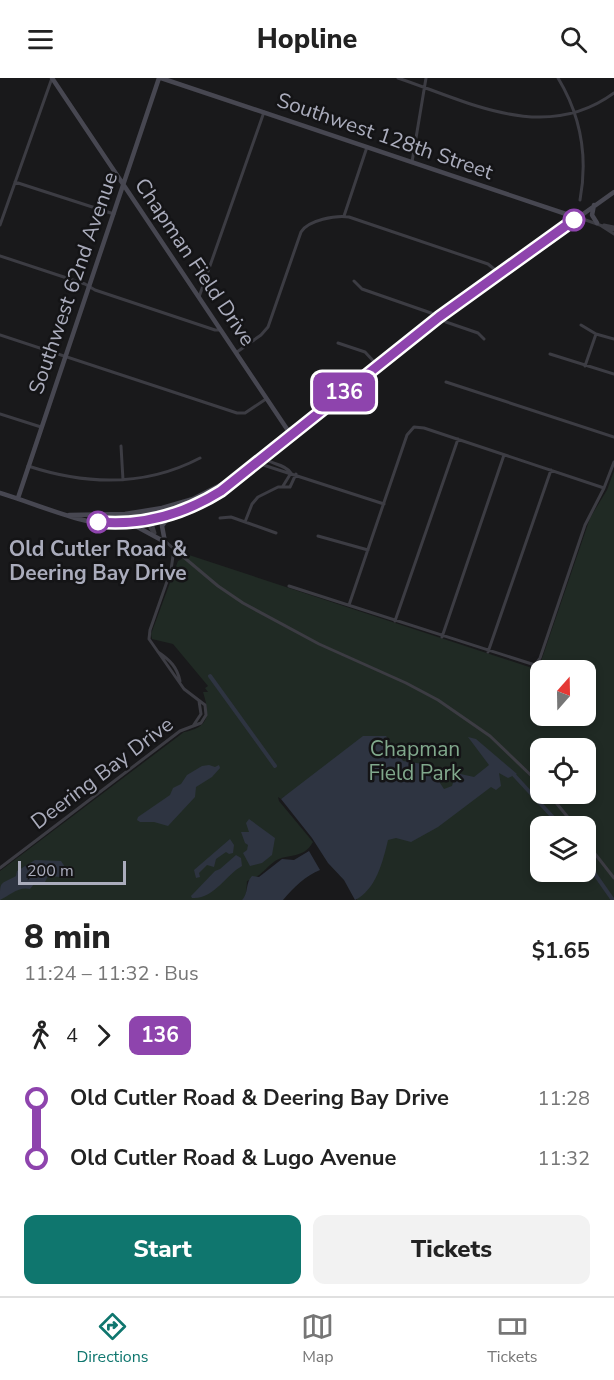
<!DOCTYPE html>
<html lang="en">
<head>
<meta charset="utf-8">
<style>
	body { margin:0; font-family:"Nunito Sans",sans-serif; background:#f2f2f2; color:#222; height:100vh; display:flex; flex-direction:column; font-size:22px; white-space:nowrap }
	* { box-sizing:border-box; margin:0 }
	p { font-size:20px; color:#767676 }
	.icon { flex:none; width:33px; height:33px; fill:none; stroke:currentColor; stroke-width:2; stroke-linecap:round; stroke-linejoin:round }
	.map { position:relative; height:822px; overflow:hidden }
	.panel { display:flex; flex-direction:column; background:#fff; flex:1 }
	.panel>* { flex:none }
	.badge { padding:0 12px; border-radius:9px; font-size:21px; line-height:39px }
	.needle { width:39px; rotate:20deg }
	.controls { position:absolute; left:530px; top:582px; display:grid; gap:12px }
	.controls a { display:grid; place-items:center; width:66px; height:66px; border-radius:12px; background:#fff; box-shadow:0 3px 9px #0003; font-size:30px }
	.scale { position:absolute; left:18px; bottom:15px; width:108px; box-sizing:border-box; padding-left:6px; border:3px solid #aaacbc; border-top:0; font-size:16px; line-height:21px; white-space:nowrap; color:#aaacbc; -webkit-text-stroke:4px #141416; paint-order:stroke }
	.map>.badge { position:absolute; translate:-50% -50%; box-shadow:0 0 0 3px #fff }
	.legs { display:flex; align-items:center; gap:9px; height:66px; padding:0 24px; font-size:20px }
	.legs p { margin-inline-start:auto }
	.head { display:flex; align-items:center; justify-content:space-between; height:102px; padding:0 24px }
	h1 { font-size:33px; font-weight:800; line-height:45px }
	.action { display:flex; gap:12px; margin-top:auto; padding:12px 24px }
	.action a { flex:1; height:69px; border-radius:12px; background:#0f766e; color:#fff; font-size:24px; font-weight:800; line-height:69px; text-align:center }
	.action a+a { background:#f2f2f2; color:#222 }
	ul { padding:0 24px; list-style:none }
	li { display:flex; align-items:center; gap:21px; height:60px; font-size:22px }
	li i { display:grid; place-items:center; width:9px; height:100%; margin:0 8px; background:currentColor }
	li i::after { content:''; width:15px; height:15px; margin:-8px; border:4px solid; border-radius:50%; background:#fff }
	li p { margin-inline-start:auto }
	li:first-child i { background:linear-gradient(#0000 50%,currentColor 0) }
	li:last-child i { background:linear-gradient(currentColor 50%,#0000 0) }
	header { display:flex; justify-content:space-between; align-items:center; height:78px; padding:0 24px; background:#fff; font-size:27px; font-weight:800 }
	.menu { display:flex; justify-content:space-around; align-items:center; height:84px; border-top:2px solid #e0e0e0; background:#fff; font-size:16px; color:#767676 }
	.menu a { display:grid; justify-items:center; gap:3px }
	.menu .current { color:#0f766e }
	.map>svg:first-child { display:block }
	.green { fill:#202a24; fill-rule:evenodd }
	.water { fill:#2e3441 }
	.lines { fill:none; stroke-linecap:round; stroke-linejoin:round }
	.canal { stroke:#2e3441; stroke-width:4 }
	.street { stroke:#3c3c43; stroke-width:3 }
	.secondary { stroke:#474751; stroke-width:4.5 }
	.line-1-casing { stroke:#fff; stroke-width:14 }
	.line-1 { stroke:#8e44ad; stroke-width:9 }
	.stop-1-dot { fill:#fff; stroke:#8e44ad; stroke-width:3 }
	.labels { text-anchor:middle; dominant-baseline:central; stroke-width:5; stroke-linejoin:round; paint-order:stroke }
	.street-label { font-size:21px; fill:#aaacbc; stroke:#141416 }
	.stop-label { font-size:21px; font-weight:bold; fill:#aaacbc; stroke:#141416 }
	.park-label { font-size:21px; fill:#80a88c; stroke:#141416 }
</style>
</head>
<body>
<header><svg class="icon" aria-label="menu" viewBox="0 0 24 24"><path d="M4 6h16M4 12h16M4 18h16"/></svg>Hopline<svg class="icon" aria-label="search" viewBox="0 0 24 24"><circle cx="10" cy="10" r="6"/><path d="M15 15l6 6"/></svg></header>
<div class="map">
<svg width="614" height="822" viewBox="0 0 614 822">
	<rect width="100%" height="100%" fill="#19191b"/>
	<!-- green -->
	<path class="green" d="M614,393V822H357L344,798L285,718L281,721L278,719L279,723L313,764C303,782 287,775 275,783C264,791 261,799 247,803L246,818L242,822H0V793L184,654C210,649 210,636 203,614H208L205,610L208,608L173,566L152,561L151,556L178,483L189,477L538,592L590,440L607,412ZM540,592H585V638H540ZM540,670H585V716H540ZM540,748H585V794H540Z"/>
	<!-- water -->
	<path class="water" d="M363,658H386L403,683L423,686L426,698L436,699L444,711L452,708L456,695L474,699L489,687L468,659L476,661L517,696L508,700L499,695L501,708L496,712L491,709L438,749L411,764L396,760L388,762C383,783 376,812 355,822L344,802L328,785L312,760L281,721Z
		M209,687L215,689L219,687L220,690L212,699L196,709L195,719L168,748L154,744H140L137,742L138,739L170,717L173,710L181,706L187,697L202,688Z
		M249,741L275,760L272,777L262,785L250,788L243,775L247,772L248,767L245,765L241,754H249L246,745Z
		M230,761L234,767L233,775L229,776L226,774L216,781L214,789L207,787L199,795L200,799L196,800L194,792Z
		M309,773L320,792C305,798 294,809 283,822H242C249,815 245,805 252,798L259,799L282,781L294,782Z
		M236,777L241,780L242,788C227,796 213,822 192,820L191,818L215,793L220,791Z
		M35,782L61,783L65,789L61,799L48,798L44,806H34L30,811C19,808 10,817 0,822C0,802 0,807 16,798L17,793Z"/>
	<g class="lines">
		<!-- canal -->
		<path class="canal" d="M210,598L275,688
			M514,697L561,748
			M585,782L613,822"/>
		<!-- street -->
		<path class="street" d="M398,0C469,24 545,66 614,15
			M558,0C581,38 588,79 580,122
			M412,84L426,0
			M15,104L114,136
			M344,138L367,69
			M580,140L614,152
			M0,147L52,0
			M600,147L614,156
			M604,147L614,149
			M0,178L85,206L95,212L215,252H220
			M354,203L362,211L431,235L446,244L478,255L484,261
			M199,219L264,34
			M581,247L596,256L614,261
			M0,257L237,335H245L266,321
			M338,265L365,274L378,288
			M237,274L261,257L268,249L301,154C308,142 336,137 349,139L488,186L499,195
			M550,276L614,296
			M585,288L596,256
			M446,304L614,359
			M0,336L41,349
			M121,368L123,402
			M262,379C271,387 284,385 291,395
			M257,385L384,426
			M28,388C86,407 145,409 200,380
			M283,408L291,395
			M220,440L231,439L276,455
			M149,441L150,450L154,456
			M151,442L155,455
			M245,444L252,426L258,419L278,409H290L296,396
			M318,458L368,472
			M174,471L218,508L243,525L319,566L406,605L438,622L490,658L540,706
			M289,508L535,587L540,580L585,447L604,410L614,384
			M349,527L407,357L414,349L424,350L604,410
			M395,543L458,361
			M442,559L504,377
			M158,574C170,582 177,589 180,603
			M488,574L551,392
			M193,648L201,636L199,623
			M549,716L575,748
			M585,763L614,800
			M0,790L180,653L201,645L206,637L205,627L184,611L149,561L150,552L171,492L174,471L165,463"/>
		<!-- secondary -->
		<path class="secondary" d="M52,0L291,357
			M161,0L578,140
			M594,127L592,137L597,145
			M0,415C26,423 53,434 79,441C129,455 187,436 228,408L439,239L614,114
			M18,420L159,0
			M69,437L125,436L162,430L193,421L236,399
			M106,439L142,437L149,441
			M149,441L153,436L164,432
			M130,445L165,464
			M165,464L162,448L170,437"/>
	</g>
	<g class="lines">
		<defs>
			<path id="line-1" d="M98,444C142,448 184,436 221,413L439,239L574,142"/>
		</defs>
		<!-- line-1 casing -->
		<use href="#line-1" class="line-1-casing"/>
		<!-- line-1 -->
		<use href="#line-1" class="line-1"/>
	</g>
	<!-- markers -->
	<g class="stop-1-dot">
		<circle cx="574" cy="142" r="10"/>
		<circle cx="98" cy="444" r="10"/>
	</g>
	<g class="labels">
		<!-- street labels -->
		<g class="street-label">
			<text transform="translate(385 58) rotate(19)">Southwest 128th Street</text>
			<text transform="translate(195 184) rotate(56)">Chapman Field Drive</text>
			<text transform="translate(73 205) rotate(-71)">Southwest 62nd Avenue</text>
			<text transform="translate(102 695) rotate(-37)">Deering Bay Drive</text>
		</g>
		<!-- stop labels -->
		<g class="stop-label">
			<text x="98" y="471">Old Cutler Road &amp;<tspan x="98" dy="24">Deering Bay Drive</tspan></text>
		</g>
		<!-- park labels -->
		<g class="park-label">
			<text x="415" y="671">Chapman<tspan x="415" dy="24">Field Park</tspan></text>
		</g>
	</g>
</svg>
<div class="controls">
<a><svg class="needle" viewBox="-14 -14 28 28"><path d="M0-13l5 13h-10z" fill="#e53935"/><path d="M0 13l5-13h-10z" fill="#767676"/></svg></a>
<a><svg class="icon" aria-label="locate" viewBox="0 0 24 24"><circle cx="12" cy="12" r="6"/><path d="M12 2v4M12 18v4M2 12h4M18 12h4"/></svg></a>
<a><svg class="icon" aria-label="layers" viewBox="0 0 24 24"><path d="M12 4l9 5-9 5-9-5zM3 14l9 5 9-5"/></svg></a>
</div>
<div class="scale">200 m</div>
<b class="badge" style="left:344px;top:314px;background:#8e44ad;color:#fff">136</b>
</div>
<section class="panel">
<div class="head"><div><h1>8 min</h1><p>11:24 – 11:32 · Bus</p></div><b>$1.65</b></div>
<div class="legs"><svg class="icon" aria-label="walk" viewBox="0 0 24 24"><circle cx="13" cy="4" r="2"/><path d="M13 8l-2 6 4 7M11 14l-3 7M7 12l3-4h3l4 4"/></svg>4<svg class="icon" aria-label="forward" viewBox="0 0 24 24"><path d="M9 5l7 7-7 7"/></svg><b class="badge" style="background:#8e44ad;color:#fff">136</b></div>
<ul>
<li><i style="color:#8e44ad"></i><b>Old Cutler Road &amp; Deering Bay Drive</b><p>11:28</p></li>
<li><i style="color:#8e44ad"></i><b>Old Cutler Road &amp; Lugo Avenue</b><p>11:32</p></li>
</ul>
<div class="action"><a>Start</a><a>Tickets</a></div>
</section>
<nav class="menu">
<a class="current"><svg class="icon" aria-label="directions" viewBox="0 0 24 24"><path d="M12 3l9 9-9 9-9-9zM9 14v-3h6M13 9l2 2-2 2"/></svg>Directions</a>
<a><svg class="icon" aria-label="map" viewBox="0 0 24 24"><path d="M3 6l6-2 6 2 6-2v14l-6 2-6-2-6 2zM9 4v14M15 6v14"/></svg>Map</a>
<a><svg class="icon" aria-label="tickets" viewBox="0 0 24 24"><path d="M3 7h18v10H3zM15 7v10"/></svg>Tickets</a>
</nav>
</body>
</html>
